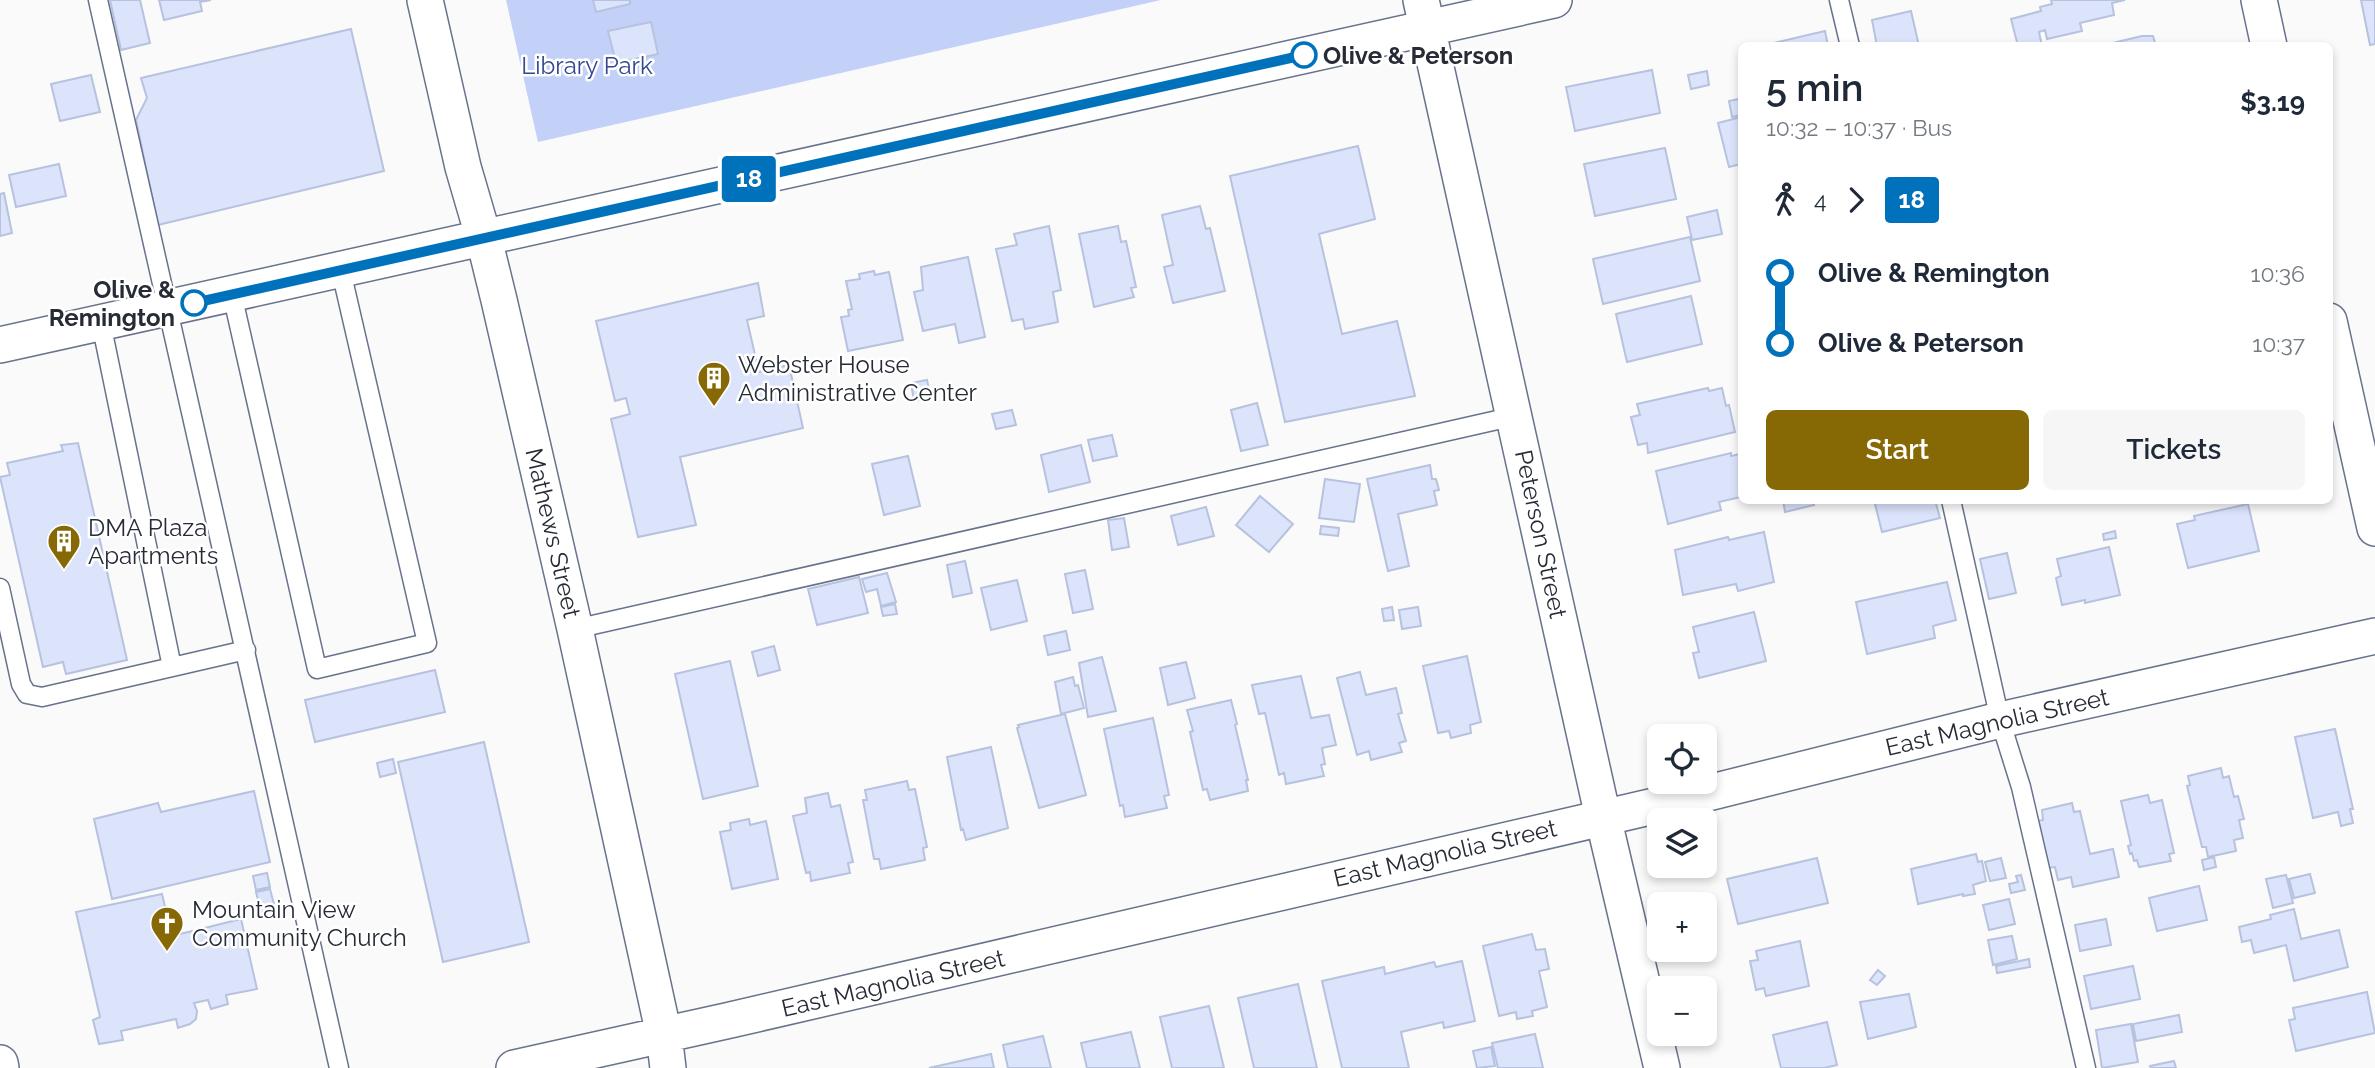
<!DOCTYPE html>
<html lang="en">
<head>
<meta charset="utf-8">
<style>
	body { margin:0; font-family:Raleway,sans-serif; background:#f6f6f7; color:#1f2937; height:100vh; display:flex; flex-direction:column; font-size:26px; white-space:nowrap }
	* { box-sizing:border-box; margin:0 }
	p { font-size:23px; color:#747a83 }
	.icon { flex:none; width:38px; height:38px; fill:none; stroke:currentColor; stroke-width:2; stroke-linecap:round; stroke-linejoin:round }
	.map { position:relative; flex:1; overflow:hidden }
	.details { position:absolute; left:1738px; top:42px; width:595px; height:462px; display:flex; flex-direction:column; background:#fff; border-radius:10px; box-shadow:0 4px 10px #0003 }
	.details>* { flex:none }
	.badge { padding:0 14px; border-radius:5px; font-size:24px; line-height:46px }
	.controls { position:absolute; left:1647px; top:724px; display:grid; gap:14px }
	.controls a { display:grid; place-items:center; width:70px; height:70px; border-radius:10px; background:#fff; box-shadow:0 4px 10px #0003; font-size:35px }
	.map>.badge { position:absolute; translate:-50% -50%; box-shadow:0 0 0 4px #fff }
	.legs { display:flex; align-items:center; gap:10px; height:77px; padding:0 28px; font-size:23px }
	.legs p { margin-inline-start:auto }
	.head { display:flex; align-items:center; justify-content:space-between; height:119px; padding:0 28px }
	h1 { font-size:38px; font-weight:600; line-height:52px }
	.primary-button { display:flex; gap:14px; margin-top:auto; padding:14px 28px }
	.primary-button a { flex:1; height:80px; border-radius:10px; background:#866904; color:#fff; font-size:28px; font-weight:600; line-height:80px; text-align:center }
	.primary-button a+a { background:#f6f6f7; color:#1f2937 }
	ul { padding:0 28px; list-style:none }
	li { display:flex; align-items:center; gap:24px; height:70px; font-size:26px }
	li i { display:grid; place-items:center; width:10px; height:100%; margin:0 9px; background:currentColor }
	li i::after { content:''; width:18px; height:18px; margin:-9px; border:5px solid; border-radius:50%; background:#fff }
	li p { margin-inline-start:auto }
	li:first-child i { background:linear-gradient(#0000 50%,currentColor 0) }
	li:last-child i { background:linear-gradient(currentColor 50%,#0000 0) }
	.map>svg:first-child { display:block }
	.green { fill:#c3d1f9 }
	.building { fill:#dce4fc; stroke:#b7c2de; stroke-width:2 }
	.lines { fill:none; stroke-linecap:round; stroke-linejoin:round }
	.service-casing { stroke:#68728c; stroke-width:21 }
	.minor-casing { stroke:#68728c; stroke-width:38 }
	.service { stroke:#fff; stroke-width:18 }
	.minor { stroke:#fff; stroke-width:35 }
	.line-1-casing { stroke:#fff; stroke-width:16 }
	.line-1 { stroke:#0072bc; stroke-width:10 }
	.stop-1-dot { fill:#fff; stroke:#0072bc; stroke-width:3.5 }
	.labels { text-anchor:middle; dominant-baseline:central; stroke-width:5; stroke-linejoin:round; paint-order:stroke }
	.stop-label { font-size:24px; font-weight:bold; fill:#272b36; stroke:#fff; text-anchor:start }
	.park-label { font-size:24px; fill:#334792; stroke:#fff }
	.poi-label { font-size:24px; fill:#272b36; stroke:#fff; text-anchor:start }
	.street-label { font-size:24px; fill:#272b36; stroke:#fff }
</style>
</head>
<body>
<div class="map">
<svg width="2375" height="1068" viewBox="0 0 2375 1068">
	<rect width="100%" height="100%" fill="#fafafa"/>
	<!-- green -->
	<path class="green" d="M506,0H1161L538,142Z"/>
	<!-- building -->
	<path class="building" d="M110,0H140L150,43L121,50Z
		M159,0H211L200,2L202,11L164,20Z
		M593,0H630V4L596,12Z
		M2051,0H2125L2112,3L2114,15L2080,23L2082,31L2047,39L2045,30L2039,32L2042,46H2018L2011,19L2041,11L2040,7L2052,4Z
		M2361,0H2375V44L2370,45Z
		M1911,11L1919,46H1877L1872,20Z
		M651,22L658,54L616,63L608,31Z
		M351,29L384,171L158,225L136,120L147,98L141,78Z
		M1825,31L1828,46H1761Z
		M2142,36H2153L2156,46H2100Z
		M1652,70L1660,113L1575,131L1566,87Z
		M1707,71L1709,85L1691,89L1688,75Z
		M91,75L100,112L60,121L51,84Z
		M1739,99L1741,115L1732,117L1729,101Z
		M1741,117V164L1729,167L1718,123Z
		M1358,146L1375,219L1319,234L1342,334L1397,321L1415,396L1285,422L1230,176Z
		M1665,148L1676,199L1595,216L1584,164Z
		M59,164L66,196L16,207L9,175Z
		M4,193L12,233L0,236V194Z
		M1200,206L1206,229L1210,228L1225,291L1173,303L1164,267L1173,265L1162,215Z
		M1717,210L1722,234L1692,240L1687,217Z
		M1049,226L1061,290L1053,292L1058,322L1025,329L1023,319L1012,321L996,249L1017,245L1014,234Z
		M1118,226L1121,242L1126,241L1136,287L1131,288L1134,297L1094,307L1079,234Z
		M1690,237L1700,281L1603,304L1593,259Z
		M968,257L985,337L959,343L955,324L923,331L914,292L923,290L921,267Z
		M874,271L875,275L889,272L903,340L848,351L841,317L849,316L848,310L852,309L846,281L860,279L859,274Z
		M758,283L764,316L747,320L759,372L789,365L803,428L680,457L696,525L638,537L611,419L630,414L626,398L615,401L596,321Z
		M1691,296L1702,344L1627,362L1616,314Z
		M927,380L931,398L914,401L911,383Z
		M1708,388L1709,391L1722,388L1726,406L1729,405L1735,432L1648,453L1647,443L1638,445L1631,417L1640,415L1637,404Z
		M1257,403L1268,445L1241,451L1231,410Z
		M1012,410L1016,425L996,429L992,414Z
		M1112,435L1117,456L1093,461L1088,440Z
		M78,443L127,660L66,674L63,662L43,667L0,477L10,475L7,463L63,451L61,445Z
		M1081,445L1090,482L1049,492L1041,455Z
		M1731,453V456L1740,454L1741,497L1719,502L1721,510L1668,524L1656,471Z
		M908,456L920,506L884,515L872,464Z
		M1430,465L1432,479H1436L1439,490L1434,491L1437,505L1398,514L1409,566L1388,571L1367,479Z
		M1325,479L1360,484L1354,522L1319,518Z
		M1260,496L1293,524L1269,552L1236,525Z
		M1783,500H1813L1814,505L1785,512Z
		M1874,500H1935L1940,518L1882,532Z
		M2248,504L2259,551L2188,568L2177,524L2195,520L2194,516Z
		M1206,507L1214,536L1178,545L1171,516Z
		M1124,518L1129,547L1112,550L1108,520Z
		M1321,526L1339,528L1338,536L1320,534Z
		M2115,531L2116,538L2104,540L2103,534Z
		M1764,532L1774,582L1738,591L1736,584L1683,595L1675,550L1728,537L1729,540Z
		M2109,547L2120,595L2085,603V600L2062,605L2056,578L2061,576L2057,559Z
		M2007,553L2016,593L1989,599L1980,559Z
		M965,561L972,593L953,597L947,565Z
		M1085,570L1093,609L1073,613L1065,574Z
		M887,573L896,602L881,606L877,589L866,592L862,579Z
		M859,577L868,613L817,625L808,589Z
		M1017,580L1027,621L991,630L981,588Z
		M1947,582L1956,620L1933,626L1935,638L1867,654L1856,602Z
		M895,604L897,614L883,616L881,607Z
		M1392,607L1394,620L1384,621L1382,609Z
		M1418,607L1421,626L1402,629L1399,610Z
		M1754,612L1766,661L1699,678L1693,653L1699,652L1693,627Z
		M1066,631L1070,650L1048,655L1044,636Z
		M774,646L780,670L758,676L752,652Z
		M1467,656L1481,722L1470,725L1471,733L1451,738L1449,731L1438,733L1423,666Z
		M1102,657L1116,711L1088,717L1079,663Z
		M730,661L758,786L703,799L675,674Z
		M1186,662L1195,698L1168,705L1160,668Z
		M435,670L445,712L315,742L305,700Z
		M1360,672L1366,695L1396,688L1402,713L1398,714L1406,741L1399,743L1402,752L1371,760L1369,751L1357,755L1337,678Z
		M1301,676L1311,718L1329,715L1336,745L1322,748L1325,764L1321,765L1324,776L1286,784L1284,773L1279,775L1265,713L1259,714L1252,685Z
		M1073,677L1075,686L1078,685L1084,708L1061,714L1055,682Z
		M1231,700L1237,724L1235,725L1248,780H1246L1248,791L1210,800L1207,789L1203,790L1190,732L1193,731L1187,710Z
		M1065,714L1086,795L1039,808L1017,728L1019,727L1018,725Z
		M1153,718L1169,795L1164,796L1167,808L1125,817L1123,805L1120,806L1104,729Z
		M2335,729L2353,809H2350L2353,823L2341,826L2338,812L2313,818L2295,737Z
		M484,742L529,942L443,962L398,762Z
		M991,747L1008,828L966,840L963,829L961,830L947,757Z
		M393,759L396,773L380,777L377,763Z
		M2221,768L2223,778L2229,776L2234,797L2238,796L2244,819L2239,820L2243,838L2234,840L2236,851L2208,857L2206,847H2202L2187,786L2190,785L2188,776Z
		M907,781L909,790L915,789L927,847L923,848L925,860L881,869L879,859H874L863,800H867L865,790Z
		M254,791L270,862L112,899L94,819L158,803L161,812Z
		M828,793L831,807L840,805L853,862L848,863L850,873L811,881L810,872L806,873L793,816L807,813L805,798Z
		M2148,795L2150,803L2162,800L2174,853L2169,854L2171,861L2139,867L2137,860L2134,861L2132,853L2130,854L2128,846L2131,845L2121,801Z
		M2072,803L2074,812L2080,811L2090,854L2113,849L2119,877L2073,887L2071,877L2058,880L2055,867L2048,868L2037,821L2043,820L2042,810Z
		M749,819L750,825L766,821L778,879L732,889L720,832L731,830L730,823Z
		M1976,854L1978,862L1982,861L1986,881L1973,885L1975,894L1963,896V894L1918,904L1911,869Z
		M2214,857L2216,867L2204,870L2202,860Z
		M1817,858L1828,903L1738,924L1727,879Z
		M2001,858L2006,878L1990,881L1985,862Z
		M267,873L270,887L256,890L253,876Z
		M2310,874L2315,893L2294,898L2289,879Z
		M2021,875L2025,890L2011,893L2009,884L2018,882L2016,876Z
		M2286,875L2293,903L2273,908L2266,879Z
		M2199,886L2207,920L2157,931L2149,898Z
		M270,889L275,908L261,912L256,892Z
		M162,894L172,936L241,919L257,989L226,995L228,1004L211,1009L208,1000L194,1003L197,1011L196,1019L190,1024L178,1028L176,1019L121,1031L123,1040L99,1044L93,1020L100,1017L76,912Z
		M2009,899L2015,924L1989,930L1983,905Z
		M2294,909L2301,939L2339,930L2348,967L2294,981L2286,945L2254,953L2251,940L2242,942L2239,927L2271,919L2270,915Z
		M2106,919L2111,945L2080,951L2075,925Z
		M1532,934L1536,950L1545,949L1549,969L1539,971L1547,1007L1532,1011L1533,1016L1517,1019L1516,1012L1499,1016L1483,946Z
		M2012,936L2017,959L1993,965L1988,940Z
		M1800,941L1809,986L1766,996L1764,988L1756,990L1750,961L1758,960L1756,951Z
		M2029,959L2030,967L1997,973L1996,966Z
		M1462,961L1475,1021L1444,1028L1443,1022L1401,1032L1409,1068H1342L1322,981L1384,967L1385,974L1434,962L1436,967Z
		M2133,966L2140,999L2091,1009L2084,976Z
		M1878,970L1885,976L1877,985L1870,980Z
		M1298,984L1317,1068H1254L1238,998Z
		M2367,992L2375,1033L2296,1051L2289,1020L2295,1019L2293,1008Z
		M1909,994L1916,1027L1868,1039L1860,1002Z
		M1209,1006L1224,1068H1172L1160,1017Z
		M2179,1015L2182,1032L2136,1041L2133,1024Z
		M1827,1022L1837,1065L1824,1068H1781L1773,1035Z
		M2131,1024L2138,1062L2102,1068L2096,1030Z
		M1131,1032L1140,1068H1087L1081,1043Z
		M1535,1034L1543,1068H1498L1492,1043Z
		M1043,1036L1051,1068H1008L1003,1045Z
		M1491,1047L1495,1066L1477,1068L1473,1051Z
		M991,1054L994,1068H929Z
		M2174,1061L2176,1068H2151L2150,1066Z"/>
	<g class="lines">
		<defs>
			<path id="service" d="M98,0L339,1068
				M1839,0L1850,46
				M232,294L317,669L427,643L341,271
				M101,323L172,667
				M1951,500L2000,720L2021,787L2086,1068
				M0,588L21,684L27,694L42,697L246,650
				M575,629L1515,416"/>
			<path id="minor" d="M425,0L463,167L484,239L499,300L575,629L664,1035L668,1068
				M1421,0L1603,817L1662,1068
				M2259,0L2269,46
				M2329,321L2375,528
				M0,345L1554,0
				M0,1063L1,1068
				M514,1068L726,1021L1680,800L2000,720L2375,636"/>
		</defs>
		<!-- service casing -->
		<use href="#service" class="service-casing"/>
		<!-- minor casing -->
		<use href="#minor" class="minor-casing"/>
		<!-- service -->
		<use href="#service" class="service"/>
		<!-- minor -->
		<use href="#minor" class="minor"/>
	</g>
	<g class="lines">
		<defs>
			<path id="line-1" d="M194,303L1304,55"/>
		</defs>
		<!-- line-1 casing -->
		<use href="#line-1" class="line-1-casing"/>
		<!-- line-1 -->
		<use href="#line-1" class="line-1"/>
	</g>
	<!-- icons -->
	<defs>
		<symbol id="building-pin" viewBox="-11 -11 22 30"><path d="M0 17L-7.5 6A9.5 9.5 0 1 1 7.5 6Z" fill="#866904" stroke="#fff"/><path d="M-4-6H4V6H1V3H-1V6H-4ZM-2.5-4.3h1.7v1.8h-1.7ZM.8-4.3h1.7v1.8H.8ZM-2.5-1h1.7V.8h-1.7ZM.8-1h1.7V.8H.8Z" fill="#fff"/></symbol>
		<symbol id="church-pin" viewBox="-11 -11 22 30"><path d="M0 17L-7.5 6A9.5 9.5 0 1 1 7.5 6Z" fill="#866904" stroke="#fff"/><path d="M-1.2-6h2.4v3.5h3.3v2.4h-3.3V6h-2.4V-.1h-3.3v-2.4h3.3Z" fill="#fff"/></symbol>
	</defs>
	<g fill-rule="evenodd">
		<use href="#building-pin" x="695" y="359" width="38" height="52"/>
		<use href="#building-pin" x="45" y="522" width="38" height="52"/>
		<use href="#church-pin" x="148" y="904" width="38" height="52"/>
	</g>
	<!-- markers -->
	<g class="stop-1-dot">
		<circle cx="1304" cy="55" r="12"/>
		<circle cx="194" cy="303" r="12"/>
	</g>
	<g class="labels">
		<!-- stop labels -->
		<g class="stop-label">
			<text x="1323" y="55">Olive &amp; Peterson</text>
			<text x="175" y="289" text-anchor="end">Olive &amp;<tspan x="175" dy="28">Remington</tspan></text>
		</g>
		<!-- park labels -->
		<g class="park-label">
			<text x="587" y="65">Library Park</text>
		</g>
		<!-- poi labels -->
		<g class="poi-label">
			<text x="738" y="364">Webster House<tspan x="738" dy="28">Administrative Center</tspan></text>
			<text x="88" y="527">DMA Plaza<tspan x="88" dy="28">Apartments</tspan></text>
			<text x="192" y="909">Mountain View<tspan x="192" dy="28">Community Church</tspan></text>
		</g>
		<!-- street labels -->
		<g class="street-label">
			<text transform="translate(553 533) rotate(77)">Mathews Street</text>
			<text transform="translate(1541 534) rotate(78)">Peterson Street</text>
			<text transform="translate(1997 722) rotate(-13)">East Magnolia Street</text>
			<text transform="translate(1445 853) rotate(-13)">East Magnolia Street</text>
			<text transform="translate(893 983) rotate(-13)">East Magnolia Street</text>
		</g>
	</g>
</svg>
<div class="controls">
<a><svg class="icon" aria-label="locate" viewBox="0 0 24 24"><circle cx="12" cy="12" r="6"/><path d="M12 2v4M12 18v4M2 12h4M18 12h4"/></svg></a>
<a><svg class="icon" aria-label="layers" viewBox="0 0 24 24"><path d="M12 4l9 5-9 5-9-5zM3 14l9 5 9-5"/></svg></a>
<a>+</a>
<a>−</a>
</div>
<b class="badge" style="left:749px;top:179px;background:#0072bc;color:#fff">18</b>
<section class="details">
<div class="head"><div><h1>5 min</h1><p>10:32 – 10:37 · Bus</p></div><b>$3.19</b></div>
<div class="legs"><svg class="icon" aria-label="walk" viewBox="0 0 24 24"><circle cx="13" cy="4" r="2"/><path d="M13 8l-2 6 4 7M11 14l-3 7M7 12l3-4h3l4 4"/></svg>4<svg class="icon" aria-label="forward" viewBox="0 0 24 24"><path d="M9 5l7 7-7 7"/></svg><b class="badge" style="background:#0072bc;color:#fff">18</b></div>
<ul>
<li><i style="color:#0072bc"></i><b>Olive &amp; Remington</b><p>10:36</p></li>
<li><i style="color:#0072bc"></i><b>Olive &amp; Peterson</b><p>10:37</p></li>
</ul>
<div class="primary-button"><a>Start</a><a>Tickets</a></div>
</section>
</div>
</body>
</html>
